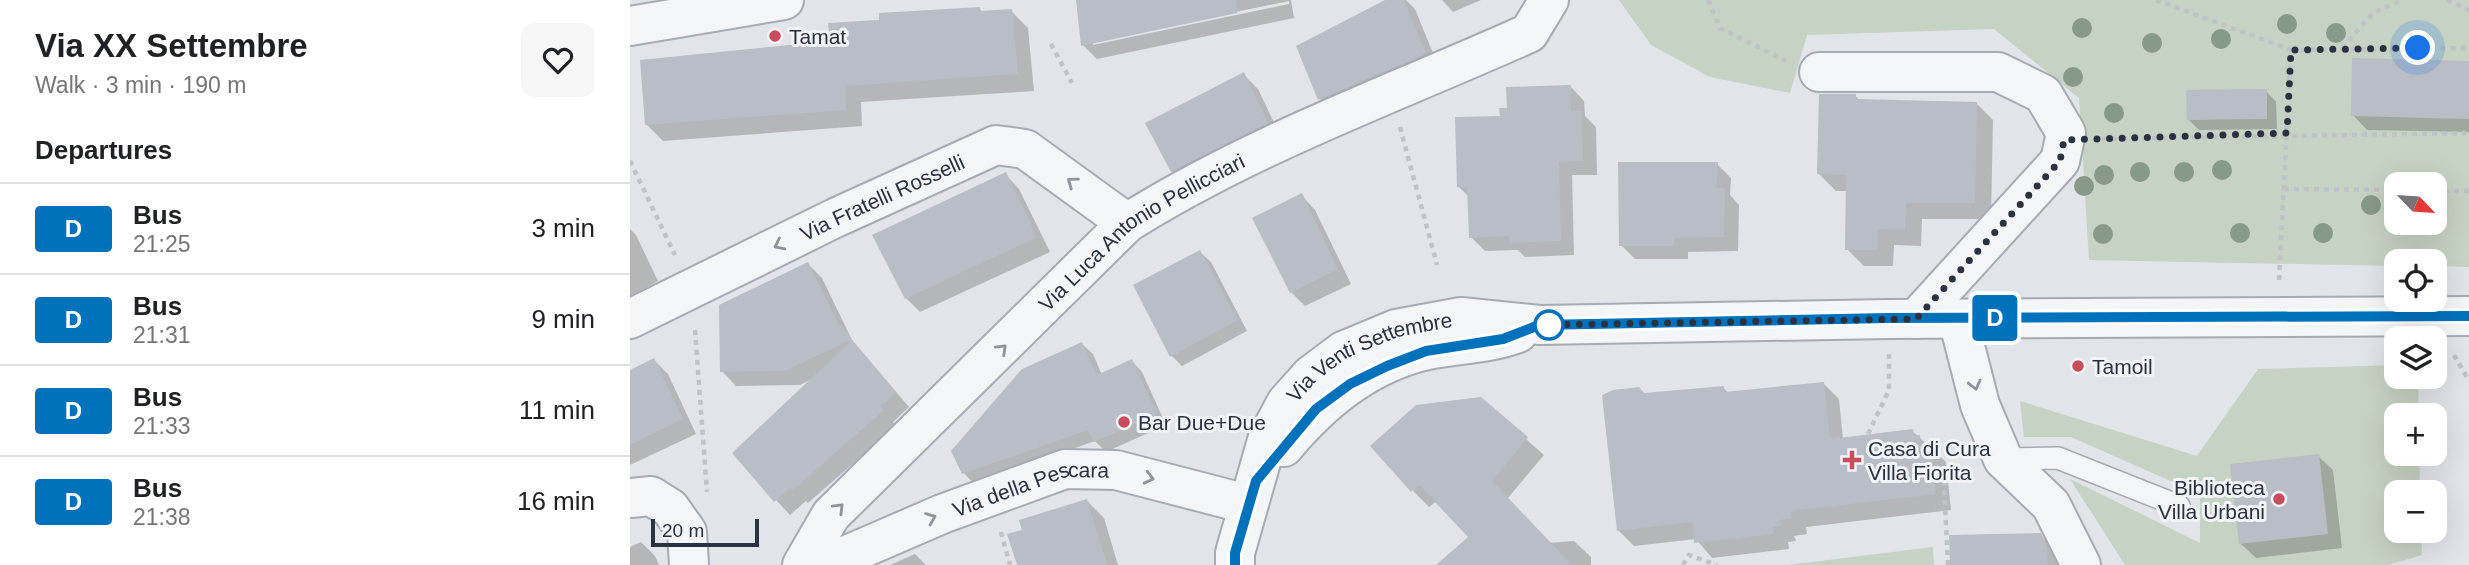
<!DOCTYPE html>
<html lang="en">
<head>
<meta charset="utf-8">
<style>
	body { margin:0; font-family:Arial,sans-serif; background:#f6f6f6; color:#202124; height:100vh; display:flex; flex-direction:column; font-size:26px; white-space:nowrap }
	* { box-sizing:border-box; margin:0 }
	p { font-size:23px; color:#757577 }
	.icon { flex:none; width:38px; height:38px; fill:none; stroke:currentColor; stroke-width:2; stroke-linecap:round; stroke-linejoin:round }
	.map { position:relative; flex:1; overflow:hidden }
	.sheet { display:flex; flex-direction:column; background:#fff; width:630px }
	.sheet>* { flex:none }
	.badge { padding:0 14px; border-radius:5px; font-size:24px; line-height:46px }
	.needle { width:46px; rotate:115deg }
	.buttons { position:absolute; left:1754px; top:172px; display:grid; gap:14px }
	.buttons a { display:grid; place-items:center; width:63px; height:63px; border-radius:14px; background:#fff; box-shadow:0 7px 28px #0002; font-size:35px }
	.scale { position:absolute; left:21px; bottom:18px; width:108px; box-sizing:border-box; padding-left:7px; border:4px solid #2a3140; border-top:0; font-size:19px; line-height:24px; white-space:nowrap; color:#2a3140; -webkit-text-stroke:5px #f1f3f6; paint-order:stroke }
	.you { position:absolute; width:35px; height:35px; margin:-18px; border:5px solid #fff; border-radius:50%; background:#1a73e8; box-shadow:0 0 0 10px #1a73e833 }
	.map>.badge { position:absolute; translate:-50% -50%; box-shadow:0 0 0 4px #fff }
	h2 { padding:0 35px; font-size:26px; line-height:63px }
	.round { display:grid; place-items:center; flex:none; width:74px; height:74px; border-radius:14px; background:#f6f6f6 }
	.overview { display:flex; align-items:center; justify-content:space-between; height:119px; padding:0 35px }
	h1 { font-size:33px; font-weight:700; line-height:52px }
	ul { padding:0; list-style:none }
	li { display:flex; align-items:center; gap:21px; height:91px; padding:0 35px; border-top:2px solid #e0e0e0 }
	li div { flex:1 }
	li b { display:block; font-size:26px }
	li em { font-style:normal }
	li .badge { min-width:77px; font-weight:700; text-align:center }
	main { display:flex; flex:1; min-height:0 }
	.map>svg:first-child { display:block }
	.green { fill:#c6d2c3; fill-rule:evenodd }
	.shadow { fill:#0003; fill-rule:evenodd }
	.building { fill:#b9bdc5 }
	.lines { fill:none; stroke-linecap:round; stroke-linejoin:round }
	.service-casing { stroke:#a6abb3; stroke-width:24 }
	.minor-casing { stroke:#a6abb3; stroke-width:42 }
	.tertiary-casing { stroke:#a6abb3; stroke-width:42 }
	.path { stroke:#bfc2c7; stroke-width:4.5; stroke-dasharray:5 5; stroke-linecap:butt }
	.service { stroke:#f4f5f7; stroke-width:21 }
	.minor { stroke:#f4f5f7; stroke-width:38 }
	.tertiary { stroke:#f4f5f7; stroke-width:38 }
	.tree { fill:#879988 }
	.oneway { stroke:#8f939c }
	.line-casing { stroke:#fff; stroke-width:16 }
	.line { stroke:#0072bc; stroke-width:10 }
	.walk { stroke:#2a3140; stroke-width:7; stroke-dasharray:0 12.6 }
	.poi-dot { fill:#c74d5c; stroke:#f1f3f6; stroke-width:2.5 }
	.stop-dot { fill:#fff; stroke:#0072bc; stroke-width:3.5 }
	.labels { text-anchor:middle; dominant-baseline:central; stroke-width:6; stroke-linejoin:round; paint-order:stroke }
	.poi-label { font-size:21px; fill:#2a3140; stroke:#f1f3f6; text-anchor:start }
	.street-label { font-size:21px; fill:#2a3140; stroke:#f1f3f6 }
</style>
</head>
<body>
<main>
<section class="sheet">
<div class="overview"><div><h1>Via XX Settembre</h1><p>Walk · 3 min · 190 m</p></div><a class="round"><svg class="icon" aria-label="heart" viewBox="0 0 24 24"><path d="M12 20l-8-8c-3-5 5-10 8-4 3-6 11-1 8 4z"/></svg></a></div>
<h2>Departures</h2>
<ul>
<li><span class="badge" style="background:#0072bc;color:#fff">D</span><div><b>Bus</b><p>21:25</p></div><em>3 min</em></li>
<li><span class="badge" style="background:#0072bc;color:#fff">D</span><div><b>Bus</b><p>21:31</p></div><em>9 min</em></li>
<li><span class="badge" style="background:#0072bc;color:#fff">D</span><div><b>Bus</b><p>21:33</p></div><em>11 min</em></li>
<li><span class="badge" style="background:#0072bc;color:#fff">D</span><div><b>Bus</b><p>21:38</p></div><em>16 min</em></li>
</ul>
</section>
<div class="map">
<svg width="1839" height="565" viewBox="0 0 1839 565">
	<rect width="100%" height="100%" fill="#e1e4e9"/>
	<!-- green -->
	<path class="green" d="M989,0H1839V267L1804,266V261H1766V266L1459,260L1449,98L1364,29L1177,35L1160,93L1080,77L1021,45ZM1766,184H1804V222H1766Z
		M1766,365V376H1788L1789,415H1766V453H1789L1790,492H1766V530H1791L1792,555L1758,565H1495L1440,479L1570,543V494L1441,437H1394L1390,401L1567,456L1628,369Z
		M1303,547L1304,565H1158Z"/>
	<!-- shadow -->
	<path class="shadow" d="M448,0H661L664,18L467,59L453,45ZM659,1V4L463,45V41Z
		M761,0H776L785,9L809,68L704,113L690,99Z
		M812,0H851L823,12Z
		M349,8L353,13L381,11L398,28L404,91L231,102L232,126L33,141L16,124L251,22Z
		M1839,63V132L1737,130L1723,115Z
		M614,75L628,89L651,137L556,185L542,171Z
		M940,86L954,101L955,116L966,127L967,175H942L944,255L895,257L888,250L855,251L841,237L839,197L829,187L878,110Z
		M1636,91L1646,102L1647,129L1569,130L1558,119Z
		M1225,96L1231,101L1346,103L1363,120L1361,219H1292L1291,246L1264,245L1263,266H1234L1217,249L1218,191H1206L1189,174Z
		M1087,164L1101,178L1100,195L1109,205L1108,251L1058,252V259H1005L991,245Z
		M375,174L389,189L420,252L290,312L276,298Z
		M671,195L685,210L721,284L675,306L661,292Z
		M0,229L6,235L28,281L0,297Z
		M570,252L581,262L617,331L552,366L542,356Z
		M178,264L192,278L222,340L279,407L263,422L267,425L178,503L176,501L160,515L146,500L182,379L170,385L106,386L92,371Z
		M452,344L463,354L472,375L502,361L512,372L536,425L476,452L465,441L344,484L334,473Z
		M24,360L38,374L66,434L0,465V372Z
		M1193,383L1209,399L1213,439L1282,431L1300,447L1316,462L1321,510L1176,527L1177,534L1164,536L1166,541L1158,542L1159,549L1082,558L1066,539L1004,546L988,530L1015,395L1093,387L1099,394Z
		M851,399L914,455L877,499L919,543L944,541L961,557V565H809L841,538L807,501L799,507L783,491Z
		M1688,456L1703,470L1712,548L1626,558L1611,544Z
		M457,501L474,518L488,565H389L394,531Z
		M1410,535L1423,548L1430,565H1321Z
		M11,542L25,556L29,565H0V547Z
		M285,554L296,565H260Z"/>
	<!-- building -->
	<path class="building" d="M446,0H606L607,13L451,46Z
		M755,0H774L796,54L688,100L666,46Z
		M350,7L349,11L382,9L388,74L215,86L216,110L15,125L10,60L200,41L198,23L249,20V13Z
		M1722,58L1839,61V119L1721,116Z
		M614,72L638,123L541,172L515,123Z
		M941,85V111H952L953,161L929,162L931,241L879,243V236L839,238L837,187H827L825,117L870,116L869,108H877L876,87Z
		M1637,89V119L1557,120L1556,90Z
		M1189,94H1226V99L1347,102L1345,203H1276L1275,230L1248,229L1247,250H1215L1216,175L1187,174Z
		M988,162H1088L1086,188H1095L1094,237L1044,238V246H989Z
		M376,172L407,237L275,299L242,235Z
		M672,193L708,269L660,293L622,218Z
		M570,250L608,320L540,357L503,285Z
		M178,262L208,323L222,339L155,371L90,372L89,305Z
		M222,340L266,392L251,406L254,410L163,490L161,487L144,502L102,453Z
		M452,342L467,375L502,359L527,414L464,442L458,430L332,474L321,451L392,369Z
		M24,358L53,419L0,445V370Z
		M1194,382L1200,439L1283,429L1284,436L1290,435L1291,446L1301,445L1306,494L1161,511L1162,518L1150,520L1151,526L1143,527L1144,534L1064,543L1062,522L987,531L972,395L983,390L1009,387L1014,393L1094,386V392Z
		M851,397L898,437L862,481L942,565H806L838,537L789,485L781,492L740,446L786,405Z
		M1689,454L1698,534L1609,544L1600,464Z
		M457,499L477,565H387L377,534L392,530L389,520Z
		M1411,533L1417,547L1418,565H1320L1319,535Z"/>
	<g class="lines">
		<defs>
			<path id="service" d="M1373,459L1428,458L1549,506"/>
			<g id="minor">
				<path d="M0,26L154,0"/>
				<path d="M1189,72H1368L1413,94L1436,133L1430,161L1286,319"/>
				<path id="s1" d="M0,319L205,218L366,145L395,149L497,223"/>
				<path d="M1328,319L1350,405L1373,459L1421,505L1451,565"/>
				<path d="M0,498L21,496L40,508L57,532L59,565"/>
				<path id="s2" d="M172,565L201,515L497,223C623,144 763,94 899,33L919,0"/>
			</g>
			<g id="tertiary">
				<path d="M654,447C692,401 738,363 798,350C828,344 859,344 888,333"/>
				<path id="s3" d="M194,565L312,514L435,469L486,470L617,504"/>
				<path id="s4" d="M605,565V553L638,437L656,403L681,375L713,351L766,329L831,317L910,325L1258,319L1839,316"/>
			</g>
		</defs>
		<!-- service casing -->
		<use href="#service" class="service-casing"/>
		<!-- minor casing -->
		<use href="#minor" class="minor-casing"/>
		<!-- tertiary casing -->
		<use href="#tertiary" class="tertiary-casing"/>
		<!-- path -->
		<path class="path" d="M1078,0L1090,28L1156,61
			M1526,0L1661,50
			M1817,0L1839,10
			M421,44L442,83
			M1712,48L1743,13L1772,0
			M770,127L807,265
			M1472,139L1839,133
			M0,161L45,255
			M1654,189L1766,190
			M1804,191H1839
			M1649,280L1661,50L1839,48
			M65,330L77,492
			M1824,355L1839,381
			M1238,434L1259,390V354
			M371,532L380,565
			M1053,565L1059,555L1087,565
			M1318,565L1314,484L1339,474"/>
		<!-- service -->
		<use href="#service" class="service"/>
		<!-- minor -->
		<use href="#minor" class="minor"/>
		<!-- tertiary -->
		<use href="#tertiary" class="tertiary"/>
	</g>
	<!-- trees -->
	<g class="tree">
		<circle cx="1657" cy="24" r="10"/>
		<circle cx="1452" cy="28" r="10"/>
		<circle cx="1706" cy="33" r="10"/>
		<circle cx="1591" cy="39" r="10"/>
		<circle cx="1522" cy="43" r="10"/>
		<circle cx="1443" cy="77" r="10"/>
		<circle cx="1484" cy="113" r="10"/>
		<circle cx="1592" cy="170" r="10"/>
		<circle cx="1510" cy="172" r="10"/>
		<circle cx="1554" cy="172" r="10"/>
		<circle cx="1474" cy="175" r="10"/>
		<circle cx="1454" cy="186" r="10"/>
		<circle cx="1741" cy="205" r="10"/>
		<circle cx="1610" cy="233" r="10"/>
		<circle cx="1693" cy="233" r="10"/>
		<circle cx="1473" cy="234" r="10"/>
	</g>
	<!-- one-way arrows -->
	<defs><path id="oneway-chevron" d="M-2-3.5L2.5 0L-2 3.5" fill="none" stroke-width="1.6" stroke-linecap="round" stroke-linejoin="round" transform="scale(1.75)"/></defs>
	<g class="oneway">
		<use href="#oneway-chevron" transform="translate(442 182) rotate(-144)"/>
		<use href="#oneway-chevron" transform="translate(149 245) rotate(154)"/>
		<use href="#oneway-chevron" transform="translate(372 349) rotate(-44)"/>
		<use href="#oneway-chevron" transform="translate(1345 385) rotate(76)"/>
		<use href="#oneway-chevron" transform="translate(519 478) rotate(14)"/>
		<use href="#oneway-chevron" transform="translate(209 508) rotate(-45)"/>
		<use href="#oneway-chevron" transform="translate(301 518) rotate(-22)"/>
	</g>
	<g class="lines">
		<defs>
			<path id="line" d="M605,565V553L626,481L686,409L720,384L757,366L796,351L873,339L909,325L1258,318L1839,316"/>
		</defs>
		<!-- line casing -->
		<use href="#line" class="line-casing"/>
		<!-- line -->
		<use href="#line" class="line"/>
		<!-- walk -->
		<path class="walk" d="M919,325H909L1286,319L1430,161L1434,140L1657,133L1661,50L1788,48"/>
	</g>
	<!-- markers -->
	<g class="poi-dot">
		<circle cx="145" cy="36" r="7"/>
		<circle cx="1448" cy="366" r="7"/>
		<circle cx="494" cy="422" r="7"/>
		<path d="M1218.5 449.5h7v7h7v7h-7v7h-7v-7h-7v-7h7z"/>
		<circle cx="1649" cy="499" r="7"/>
	</g>
	<circle class="stop-dot" cx="919" cy="325" r="14"/>
	<g class="labels">
		<!-- poi labels -->
		<g class="poi-label">
			<text x="159" y="36">Tamat</text>
			<text x="1462" y="366">Tamoil</text>
			<text x="508" y="422">Bar Due+Due</text>
			<text x="1238" y="448">Casa di Cura<tspan x="1238" dy="24">Villa Fiorita</tspan></text>
			<text x="1635" y="487" text-anchor="end">Biblioteca<tspan x="1635" dy="24">Villa Urbani</tspan></text>
		</g>
		<!-- street labels -->
		<g class="street-label">
			<text stroke="none"><textPath href="#s1" startOffset="280">Via Fratelli Rosselli</textPath></text>
			<text stroke="none"><textPath href="#s2" startOffset="480">Via Luca Antonio Pellicciari</textPath></text>
			<text stroke="none"><textPath href="#s4" startOffset="270">Via Venti Settembre</textPath></text>
			<text stroke="none"><textPath href="#s3" startOffset="222">Via della Pescara</textPath></text>
		</g>
	</g>
</svg>
<div class="buttons">
<a><svg class="needle" viewBox="-14 -14 28 28"><path d="M0-13l5 13h-10z" fill="#e53935"/><path d="M0 13l5-13h-10z" fill="#757577"/></svg></a>
<a><svg class="icon" aria-label="locate" viewBox="0 0 24 24"><circle cx="12" cy="12" r="6"/><path d="M12 2v4M12 18v4M2 12h4M18 12h4"/></svg></a>
<a><svg class="icon" aria-label="layers" viewBox="0 0 24 24"><path d="M12 4l9 5-9 5-9-5zM3 14l9 5 9-5"/></svg></a>
<a>+</a>
<a>−</a>
</div>
<div class="scale">20 m</div>
<div class="you" style="left:1788px;top:48px"></div>
<b class="badge" style="left:1365px;top:318px;background:#0072bc;color:#fff">D</b>
</div>
</main>
</body>
</html>
